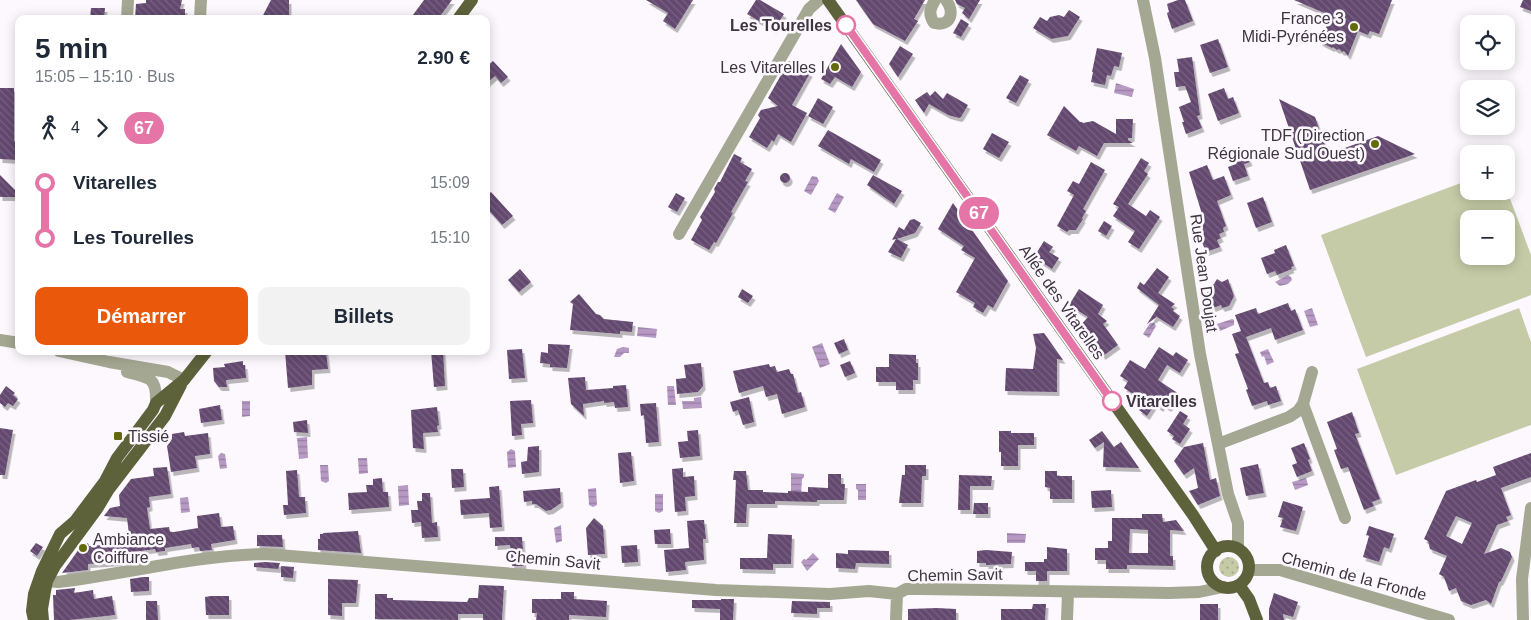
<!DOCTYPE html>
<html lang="fr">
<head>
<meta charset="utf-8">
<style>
	body { margin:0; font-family:Helvetica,sans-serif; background:#f2f2f3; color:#1f2937; height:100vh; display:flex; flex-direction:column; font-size:19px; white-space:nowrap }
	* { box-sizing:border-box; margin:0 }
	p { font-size:16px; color:#747a83 }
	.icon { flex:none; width:28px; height:28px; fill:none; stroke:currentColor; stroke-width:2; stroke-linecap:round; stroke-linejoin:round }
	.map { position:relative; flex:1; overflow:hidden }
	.side { position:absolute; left:15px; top:15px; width:475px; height:340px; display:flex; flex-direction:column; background:#fff; border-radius:10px; box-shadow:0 2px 12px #0003 }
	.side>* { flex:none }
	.badge { padding:0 10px; border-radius:16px; font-size:18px; line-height:32px }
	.tools { position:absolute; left:1460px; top:15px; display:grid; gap:10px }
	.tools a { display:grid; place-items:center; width:55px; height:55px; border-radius:10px; background:#fff; box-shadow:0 2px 12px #0003; font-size:25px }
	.map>.badge { position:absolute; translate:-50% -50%; box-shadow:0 0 0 2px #fff }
	.legs { display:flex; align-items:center; gap:8px; height:55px; padding:0 20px; font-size:16px }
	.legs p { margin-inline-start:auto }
	.overview { display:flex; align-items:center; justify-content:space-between; height:85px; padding:0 20px }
	h1 { font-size:28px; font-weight:800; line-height:38px }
	.action { display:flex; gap:10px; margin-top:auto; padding:10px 20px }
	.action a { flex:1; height:58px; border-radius:10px; background:#ea580c; color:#fff; font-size:20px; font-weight:800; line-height:58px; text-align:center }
	.action a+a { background:#f2f2f3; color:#1f2937 }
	ul { padding:0 20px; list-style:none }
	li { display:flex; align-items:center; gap:18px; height:55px; font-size:19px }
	li i { display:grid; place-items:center; width:8px; height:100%; margin:0 6px; background:currentColor }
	li i::after { content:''; width:12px; height:12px; margin:-6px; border:4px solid; border-radius:50%; background:#fff }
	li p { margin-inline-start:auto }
	li:first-child i { background:linear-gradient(#0000 50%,currentColor 0) }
	li:last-child i { background:linear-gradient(currentColor 50%,#0000 0) }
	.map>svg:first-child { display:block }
	.grass { fill:url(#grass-dots) }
	.pitch { fill:#c5caa7; fill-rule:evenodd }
	.water { fill:url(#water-rules) }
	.building { fill:url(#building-back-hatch); fill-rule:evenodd; filter:url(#shadow) }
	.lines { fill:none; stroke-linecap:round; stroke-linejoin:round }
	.minor { stroke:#a4a791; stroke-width:12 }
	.major { stroke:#5e623b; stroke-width:12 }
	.line-1-casing { stroke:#fff; stroke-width:11 }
	.line-1 { stroke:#e675a7; stroke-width:8 }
	.stop-1-dot { fill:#fff; stroke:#e675a7; stroke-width:2.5 }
	.poi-dot { fill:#64690a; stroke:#fcf8fe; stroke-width:2 }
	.labels { text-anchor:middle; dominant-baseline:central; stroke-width:5; stroke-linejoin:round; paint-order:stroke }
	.poi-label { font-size:16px; fill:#3d3540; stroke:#fcf8fe; text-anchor:end }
	.stop-label { font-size:16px; font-weight:bold; fill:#3d3540; stroke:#fcf8fe; text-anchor:end }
	.street-label { font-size:16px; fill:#3d3540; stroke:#fcf8fe }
</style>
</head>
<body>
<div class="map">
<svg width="1531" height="620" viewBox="0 0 1531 620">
	<defs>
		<pattern id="grass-dots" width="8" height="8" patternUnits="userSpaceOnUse" patternTransform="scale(1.25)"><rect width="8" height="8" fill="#c5caa7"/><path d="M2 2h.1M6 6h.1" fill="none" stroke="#a1a589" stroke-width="1.8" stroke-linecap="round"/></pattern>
		<pattern id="water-rules" width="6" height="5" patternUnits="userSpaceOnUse" patternTransform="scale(1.25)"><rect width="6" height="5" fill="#b79ac4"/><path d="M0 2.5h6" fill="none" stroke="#967ea1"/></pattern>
		<pattern id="building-back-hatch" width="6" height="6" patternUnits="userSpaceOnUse" patternTransform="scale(1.25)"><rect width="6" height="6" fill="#64496f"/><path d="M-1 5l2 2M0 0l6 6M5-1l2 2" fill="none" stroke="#776180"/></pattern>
		<filter id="shadow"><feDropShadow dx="2.5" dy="4" stdDeviation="0" flood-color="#0004"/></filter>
	</defs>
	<rect width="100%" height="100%" fill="#fcf8fe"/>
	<!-- grass -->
	<path class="grass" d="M1219 567a10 10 0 1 1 20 0a10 10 0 1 1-20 0Z"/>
	<!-- pitch -->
	<path class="pitch" d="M1469,180V191H1506V188L1531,255V295L1366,357L1321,235ZM1469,219H1506V256H1469Z
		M1519,308L1531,342V425L1396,475L1357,369Z"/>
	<!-- water -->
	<path class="water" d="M1116,83L1134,89L1132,97L1114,93Z
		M812,176L817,177L819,181L811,195L804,191Z
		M837,193L844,197L835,213L828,209Z
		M1288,275L1291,277L1292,280L1288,284L1280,286L1275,282Z
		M1312,308L1318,325L1310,327L1304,311Z
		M1232,319L1234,320V325L1220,331L1217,324Z
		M1150,323H1154L1156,326L1149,338L1143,334Z
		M638,327L657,329L656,338L637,336Z
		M822,343L830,364L820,368L812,347Z
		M623,347L629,348V353H624L620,357H614L617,349Z
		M1268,349L1274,362L1267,365L1264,356L1262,357L1260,352Z
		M667,386H674L676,405H668Z
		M701,397L702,408L683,409L682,401H694V398Z
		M242,401H250V416L242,417Z
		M307,437L308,458L299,459L297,438Z
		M511,449L515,451L516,467L508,468L507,452Z
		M221,453L225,454L227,468L220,469L218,456Z
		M358,458H367L368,473L359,474Z
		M320,465H328L329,481L326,483L321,481Z
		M791,473L804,474V477L802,479L801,496H791Z
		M1306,478L1308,485L1295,490L1292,482Z
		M856,484H866V500H858V490L856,489Z
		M408,485L409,505L399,506L398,486Z
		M596,488L597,505L593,507L589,505L588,489Z
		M655,494H663V511L659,513L655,511Z
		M188,497L190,512L181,513L180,498Z
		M561,525L562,541L556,543L554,528Z
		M1007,533L1026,534L1025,543H1007Z
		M813,553L819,559L807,571L801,562L804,559L806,560Z"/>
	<!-- building -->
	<path class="building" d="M146,0H182L180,9H185V19H171V17L135,19L136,4L146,3Z
		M271,0H289V19H261Z
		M424,0H452L438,19H410Z
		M646,0H693L675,29L663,21L668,13Z
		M756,0H760L784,14L774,30L747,14Z
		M856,0H925L914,19L918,21L905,41L873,24Z
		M955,0H980L969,19L962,13L965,8L957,4Z
		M1178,0H1185L1193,21L1172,29L1168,17L1167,13L1169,12L1167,4Z
		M1294,0H1392L1379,34L1370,31L1368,35L1358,31L1348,56L1344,51L1342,52L1339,49L1337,50L1333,47L1332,48L1320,42L1329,20L1328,19L1329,15Z
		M1523,0H1531V11L1520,7Z
		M91,8H105L104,19H90Z
		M1069,10L1080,17L1068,36L1051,39L1033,28L1040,17L1047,21L1050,17L1059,15L1064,17Z
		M961,19L969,24L961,37L953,33Z
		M1218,39L1228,67L1210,73L1200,45Z
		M841,44L861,72L852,87L835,77L830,84L821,79Z
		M900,46L913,54L898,77L889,64Z
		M1097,48L1122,53L1119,67L1114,66L1111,76L1107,75L1105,85L1091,82L1093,72H1092Z
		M1192,57L1200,115L1197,116L1202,128L1186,134L1182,122H1184L1179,107L1191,102L1185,86L1176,87L1174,72H1179L1177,59Z
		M493,61L508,77L501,83L495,76L486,84V67Z
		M789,61L810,73L792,105L807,113L791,142L778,134L774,142L772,140L767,148L749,137L760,118L758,115L761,110L778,106L768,98Z
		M1020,75L1029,80L1016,103L1006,98Z
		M0,88H14V141H19L18,160L0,159Z
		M1224,88L1228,99L1233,97L1239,113L1218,121L1208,94Z
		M935,91L943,99L947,93L968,105L961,117L959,118L948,115L929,104L924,113L915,100L927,92L930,96Z
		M818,98L833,107L823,124L808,116Z
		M1279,99L1315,117L1328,154L1378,136L1415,154L1310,190Z
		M1064,106L1080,122H1082L1083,123L1093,121L1116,134V119H1133L1132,138H1128V140L1133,143H1104L1097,156L1079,146L1076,151L1047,135Z
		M828,130L881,160L874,172L851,159L849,164L818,146Z
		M992,133L1009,142L999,158L983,149Z
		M1244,148L1250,162L1244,164L1248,176L1233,181L1228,167L1236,164L1232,153Z
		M734,154L742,158L740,162L752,169L745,181L748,182L731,212L733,213L716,243L714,242L709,250L691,240L702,220L700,217L715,192L714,189L718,182H720Z
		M1141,158L1149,163L1144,171L1148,174L1128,204L1146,216L1150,210L1160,217L1139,249L1128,242L1135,231L1113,216L1119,207L1113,204Z
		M1091,162L1105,170L1083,209L1086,211L1082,218L1083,219L1076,230H1069L1067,232L1057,226L1074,195L1067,191L1073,181L1079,184Z
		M1207,165L1213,180L1224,176L1231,195L1217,201L1226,226L1223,228L1224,232L1219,234L1221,238L1217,240L1220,247L1206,252L1200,237L1204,236L1199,223L1202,222L1200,215L1202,214L1189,172Z
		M780 178a5 5 0 1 1 10 0a5 5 0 1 1-10 0Z
		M0,175L19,194V197H0Z
		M873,175L902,191L894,204L867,185Z
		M491,192L513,216L502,225L486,207V196Z
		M676,193L685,198L677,212L668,207Z
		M1263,197L1272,222L1256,228L1247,203Z
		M953,203L1008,281L993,308L988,305L983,313L973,307L975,303L956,292L975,258L961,250L964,246L938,229Z
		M914,219L921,223L915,233L897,239L908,245L901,258L888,252L896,239L892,240L899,227L904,230L910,220Z
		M1104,221L1112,226L1106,236L1098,231Z
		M1044,241L1053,247L1049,252L1059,258L1052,269L1034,257Z
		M1286,245L1294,266L1291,267L1292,269L1277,275L1275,271L1267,274L1261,258L1275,253L1274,250Z
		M1157,268L1169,277L1158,293L1175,304L1171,307L1174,309L1173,311L1180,316L1173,327L1157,317L1158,316L1147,324L1159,305L1137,288L1140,282L1144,285Z
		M520,269L531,282L519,292L508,280Z
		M1217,279L1222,282L1228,279L1234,296L1229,306L1222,308L1221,305L1213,308L1207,293L1211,286L1214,284Z
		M742,289L753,296L748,303L738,297Z
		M1079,289L1103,305L1098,314L1107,321L1103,324L1118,345L1103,356L1088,334L1079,327L1088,317L1069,305Z
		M579,294L596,314L600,315L604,319L633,322L632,332L620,331V334L570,330L573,304L570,302Z
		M1288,303L1291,311L1295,309L1303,330L1275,340L1271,328L1246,337L1264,383L1268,382L1270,388L1276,386L1281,401L1268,405L1267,401L1252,406L1246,390L1248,389L1235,354L1239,353L1232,334L1241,331L1235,315L1256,308L1258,314Z
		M1044,333L1063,360L1057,359V392L1005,391L1006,368L1033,369L1036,348L1033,334Z
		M844,339L848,350L839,354L834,343Z
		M548,344L570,345L567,368L550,367V364L540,363L541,352L548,353Z
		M1159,347L1173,356L1176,352L1188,360L1180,373L1167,365L1158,380L1179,394L1169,408L1163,404L1161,408L1155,404L1147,416L1139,410L1144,401L1124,388L1128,381L1120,376L1130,360L1145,369Z
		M522,349L525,378L509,379L507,350Z
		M285,351H326L328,369L312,370V385L288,388Z
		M431,351H443L445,386L434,387Z
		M889,354L916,355V363H918V380H913V390H896V382H876V367H889Z
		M243,361V365H245L246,378L226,380L227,387H219L214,381L213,368L225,367L224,364Z
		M850,361L855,373L845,377L840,365Z
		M701,363L703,386L698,392L677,394L676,379L686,378L684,365Z
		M769,364L770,367L775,366L777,372L789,369L791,374H793L798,393L801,392L805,407L782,414L777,394L766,397L763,386L739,393L733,371Z
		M585,377L586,390L613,388V386L626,385L628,407L615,408L614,402L604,403V401L583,404L584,416L571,404L568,378Z
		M6,386L15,393L13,395L18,399L13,406L8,403L5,407L0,403V395Z
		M749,397L754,422L743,425L738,410L733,412L730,402Z
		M531,400L533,423L521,424L522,435L512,436L510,401Z
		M656,403L659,442L646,443L644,415L641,416L640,404Z
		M220,405L222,420L201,423L199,409Z
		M437,407L439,425L437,426L438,432L423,433L424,449L413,448L411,410Z
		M1180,411L1188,416L1183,424L1190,429L1180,444L1172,439L1174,436L1167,431Z
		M1352,412L1359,433L1355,434L1380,499L1372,502L1374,506L1364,510L1348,467L1341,469L1334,450L1337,449L1327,422Z
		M307,420L308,433L294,432L293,422Z
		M0,428L13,430L5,475H0Z
		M698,430L700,456L680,458L678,442L688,441L687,431Z
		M999,431H1011V433H1034V445H1018V466H1001V452H999Z
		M1102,431L1114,447L1121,442L1139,468L1103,467L1104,442L1095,448L1089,440Z
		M184,432L185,436L208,433L210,454L195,456L197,468L171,472L167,446L172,439V434Z
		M1203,443L1210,480L1216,478L1220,496L1198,505L1189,491L1198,488L1194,468L1184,475L1174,461L1184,447Z
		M1304,443L1310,459L1308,460L1312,471L1297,477L1292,465L1297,463L1291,448Z
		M539,446V472L522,474L521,462L527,461L528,447Z
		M631,452L634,481L620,483L618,453Z
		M1531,453V477L1501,488L1511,515L1506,517L1508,521L1497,525L1484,554L1501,548L1510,552L1512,557L1501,581L1499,582L1491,604L1486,600L1471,605L1461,601L1456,588L1449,591L1444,577L1439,574L1447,556L1430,549L1428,541L1424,539L1446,491L1476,480L1477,482L1496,475L1493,467ZM1456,516L1472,523L1462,544L1446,536Z
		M1258,464L1264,493L1246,496L1240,468Z
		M905,465H926V476H922L921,503H899L902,475H905Z
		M167,467L171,494L149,497L150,507L147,508L150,529L169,527L170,532H174L198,528L197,516L219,513L221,527L233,526L235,540L211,544L212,550L200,551L199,547L192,548L191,544L165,548V551L156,552L155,549L119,554L120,562L88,564V570L62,573L79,549L88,543L89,546L130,543L127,518L104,516L110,508L120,506L119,495L131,479L154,476L153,468Z
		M683,468V477L694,476L695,496L685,497L686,511L675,512L672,469Z
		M451,469H463L464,487L452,488Z
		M297,470L299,497H305L306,513L284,515L283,505H288L286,471Z
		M734,471H746L748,490H763V492L788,493V491L808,492V487L828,488V474H841V484H845L844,500H817V502L775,501V504H747L746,523H734L736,480H733Z
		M1045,471H1057V476H1072V499H1050V488L1045,487Z
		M959,475L992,476L991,486H970V510H958Z
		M382,478L383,492H388L389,507L349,510L348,493L367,492L366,485H373V479Z
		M499,486L502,527L490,528L489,513L461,515L460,500L490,498L489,487Z
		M560,488L561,503L551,510L546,511L536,504H532V501L524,502L523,491Z
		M1111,490L1112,507L1092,508L1091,491Z
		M422,493H430L432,523L437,522L438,537L422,538L421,522L412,523L411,510H418L417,501H422Z
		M1283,501L1303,507L1296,531L1280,527L1283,518L1278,517Z
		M974,503H988V514H973Z
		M1142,514H1162L1163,522L1176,520L1184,531L1170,530V556H1173V566L1127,565V569H1106V560H1095V548H1108V541H1112V518H1142ZM1130,529L1148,530V553H1129Z
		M594,518L603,526L605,554L588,555L586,528Z
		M699,520H704L706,539H703L704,560L685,562L686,570L666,572L664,550L689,548L687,521Z
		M1369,526L1394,534L1389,549L1384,547L1379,562L1363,557L1369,536L1366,535Z
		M670,529L671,544H655L654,530Z
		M358,531L361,553L318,550V539H320V534H323V533Z
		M768,534L792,535L791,564H773V570L740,569V558H767Z
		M257,535H282L283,547L257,546Z
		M495,537H522L524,566H512L510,545L495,546Z
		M36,543L43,547L37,556L30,551Z
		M637,545L638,562L622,563L621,546Z
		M1047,547L1067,549V571H1047V581H1036V571H1025V562H1044V559H1047Z
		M848,550L889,551V564L856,563L855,569L836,568V553L848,554Z
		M986,550L1012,552L1011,564L986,565V563H977V551Z
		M265,562L280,563L278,569L254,567V563Z
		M281,566L294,567L293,578L281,577Z
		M143,577H149V591L131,592L130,579Z
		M328,579L358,580L356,603H342V616L328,615Z
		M479,585L504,586L502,620H483V614H458V620L375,619V594H387V598H393V600L467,602L469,598H478Z
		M75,588L74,593L93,590L94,599L112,596L115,615L69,620H54L53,595H56V590Z
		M561,592H574V599L607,601L606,617L569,615V620H536L537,613H532V599H561Z
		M1274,593L1298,602L1293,617L1283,614L1284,620H1269V609Z
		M211,596H229V615H206L205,597Z
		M721,599H734L733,620H720V609L692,608V600H721Z
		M146,601H157L158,620H146Z
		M792,601L830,602V608H817V614L791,613Z
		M1033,604H1046L1045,620H1001V609H1032Z
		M1200,604H1218V620H1200Z
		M937,608L956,609V620H908V609Z"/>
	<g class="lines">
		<!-- minor -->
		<path class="minor" d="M935,0C930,9 928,14 934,23C951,27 955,12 946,0
			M1143,0L1155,58L1200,354L1228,494L1238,523V548
			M127,19L128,0
			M200,19L201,0
			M679,234L809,9L819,0
			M0,340L19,343
			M59,351L109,362L168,372L184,380
			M127,372C150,377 157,378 156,403
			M1303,404L1312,372
			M1218,444L1289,417L1298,411L1303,404L1345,518
			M1249,570H1280L1449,620
			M43,573L47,581L58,582C127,574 195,555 265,554L716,590L830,594L869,591L897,594L906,589H921L1169,593L1199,592L1223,587
			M896,620L897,594
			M1067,620L1068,592
			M1523,620L1522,579L1531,508"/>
		<!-- major -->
		<path class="major" d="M828,0L1193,515L1216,551
			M458,19L472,0
			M1207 567a21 21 0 1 1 42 0a21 21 0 1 1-42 0Z
			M1239,585L1249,599L1257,620
			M34,620L32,611L34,594L42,571L60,534L75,521L105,481L117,458L153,410L156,403L184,380L207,351
			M43,620L42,609L45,591L47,581L55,566L97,509L109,489L165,416L181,385"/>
	</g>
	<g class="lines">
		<defs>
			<path id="line-1" d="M846,25L1112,401"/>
		</defs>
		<!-- line-1 casing -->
		<use href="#line-1" class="line-1-casing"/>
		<!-- line-1 -->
		<use href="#line-1" class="line-1"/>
	</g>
	<!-- markers -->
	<g class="stop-1-dot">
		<circle cx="846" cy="25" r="9"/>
		<circle cx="1112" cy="401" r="9"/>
	</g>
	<g class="poi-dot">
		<circle cx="1354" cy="27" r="5"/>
		<circle cx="835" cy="67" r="5"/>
		<circle cx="1375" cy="144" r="5"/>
		<rect x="113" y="431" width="10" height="10" rx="2.5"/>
		<circle cx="83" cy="548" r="5"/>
	</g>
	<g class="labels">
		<!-- poi labels -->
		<g class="poi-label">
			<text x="1344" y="18">France 3<tspan x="1344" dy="18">Midi-Pyrénées</tspan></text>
			<text x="825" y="67">Les Vitarelles I</text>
			<text x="1365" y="135">TDF (Direction<tspan x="1365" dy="18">Régionale Sud Ouest)</tspan></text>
			<text x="128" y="436" text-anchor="start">Tissié</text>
			<text x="93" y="539" text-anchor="start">Ambiance<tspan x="93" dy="18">Coiffure</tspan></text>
		</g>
		<!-- stop labels -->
		<g class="stop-label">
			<text x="832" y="25">Les Tourelles</text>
			<text x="1126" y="401" text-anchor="start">Vitarelles</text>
		</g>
		<!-- street labels -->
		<g class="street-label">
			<text transform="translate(1204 273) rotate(82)">Rue Jean Doujat</text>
			<text transform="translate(1062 302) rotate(55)">Allée des Vitarelles</text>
			<text transform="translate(553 560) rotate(5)">Chemin Savit</text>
			<text transform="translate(955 575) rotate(-1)">Chemin Savit</text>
			<text transform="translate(1354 576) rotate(15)">Chemin de la Fronde</text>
		</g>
	</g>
</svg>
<div class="tools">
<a><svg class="icon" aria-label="locate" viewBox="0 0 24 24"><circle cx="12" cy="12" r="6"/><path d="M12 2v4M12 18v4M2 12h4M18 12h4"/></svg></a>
<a><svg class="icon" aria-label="layers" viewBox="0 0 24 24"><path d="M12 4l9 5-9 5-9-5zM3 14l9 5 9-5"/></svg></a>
<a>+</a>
<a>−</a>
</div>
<b class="badge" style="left:979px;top:213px;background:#e675a7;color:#fff">67</b>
<section class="side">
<div class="overview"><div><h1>5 min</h1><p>15:05 – 15:10 · Bus</p></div><b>2.90 €</b></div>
<div class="legs"><svg class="icon" aria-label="walk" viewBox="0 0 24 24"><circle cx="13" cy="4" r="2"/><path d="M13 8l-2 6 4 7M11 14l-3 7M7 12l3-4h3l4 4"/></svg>4<svg class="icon" aria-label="forward" viewBox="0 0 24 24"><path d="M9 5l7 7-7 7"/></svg><b class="badge" style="background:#e675a7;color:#fff">67</b></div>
<ul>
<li><i style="color:#e675a7"></i><b>Vitarelles</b><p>15:09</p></li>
<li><i style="color:#e675a7"></i><b>Les Tourelles</b><p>15:10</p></li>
</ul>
<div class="action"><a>Démarrer</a><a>Billets</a></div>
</section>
</div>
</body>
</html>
